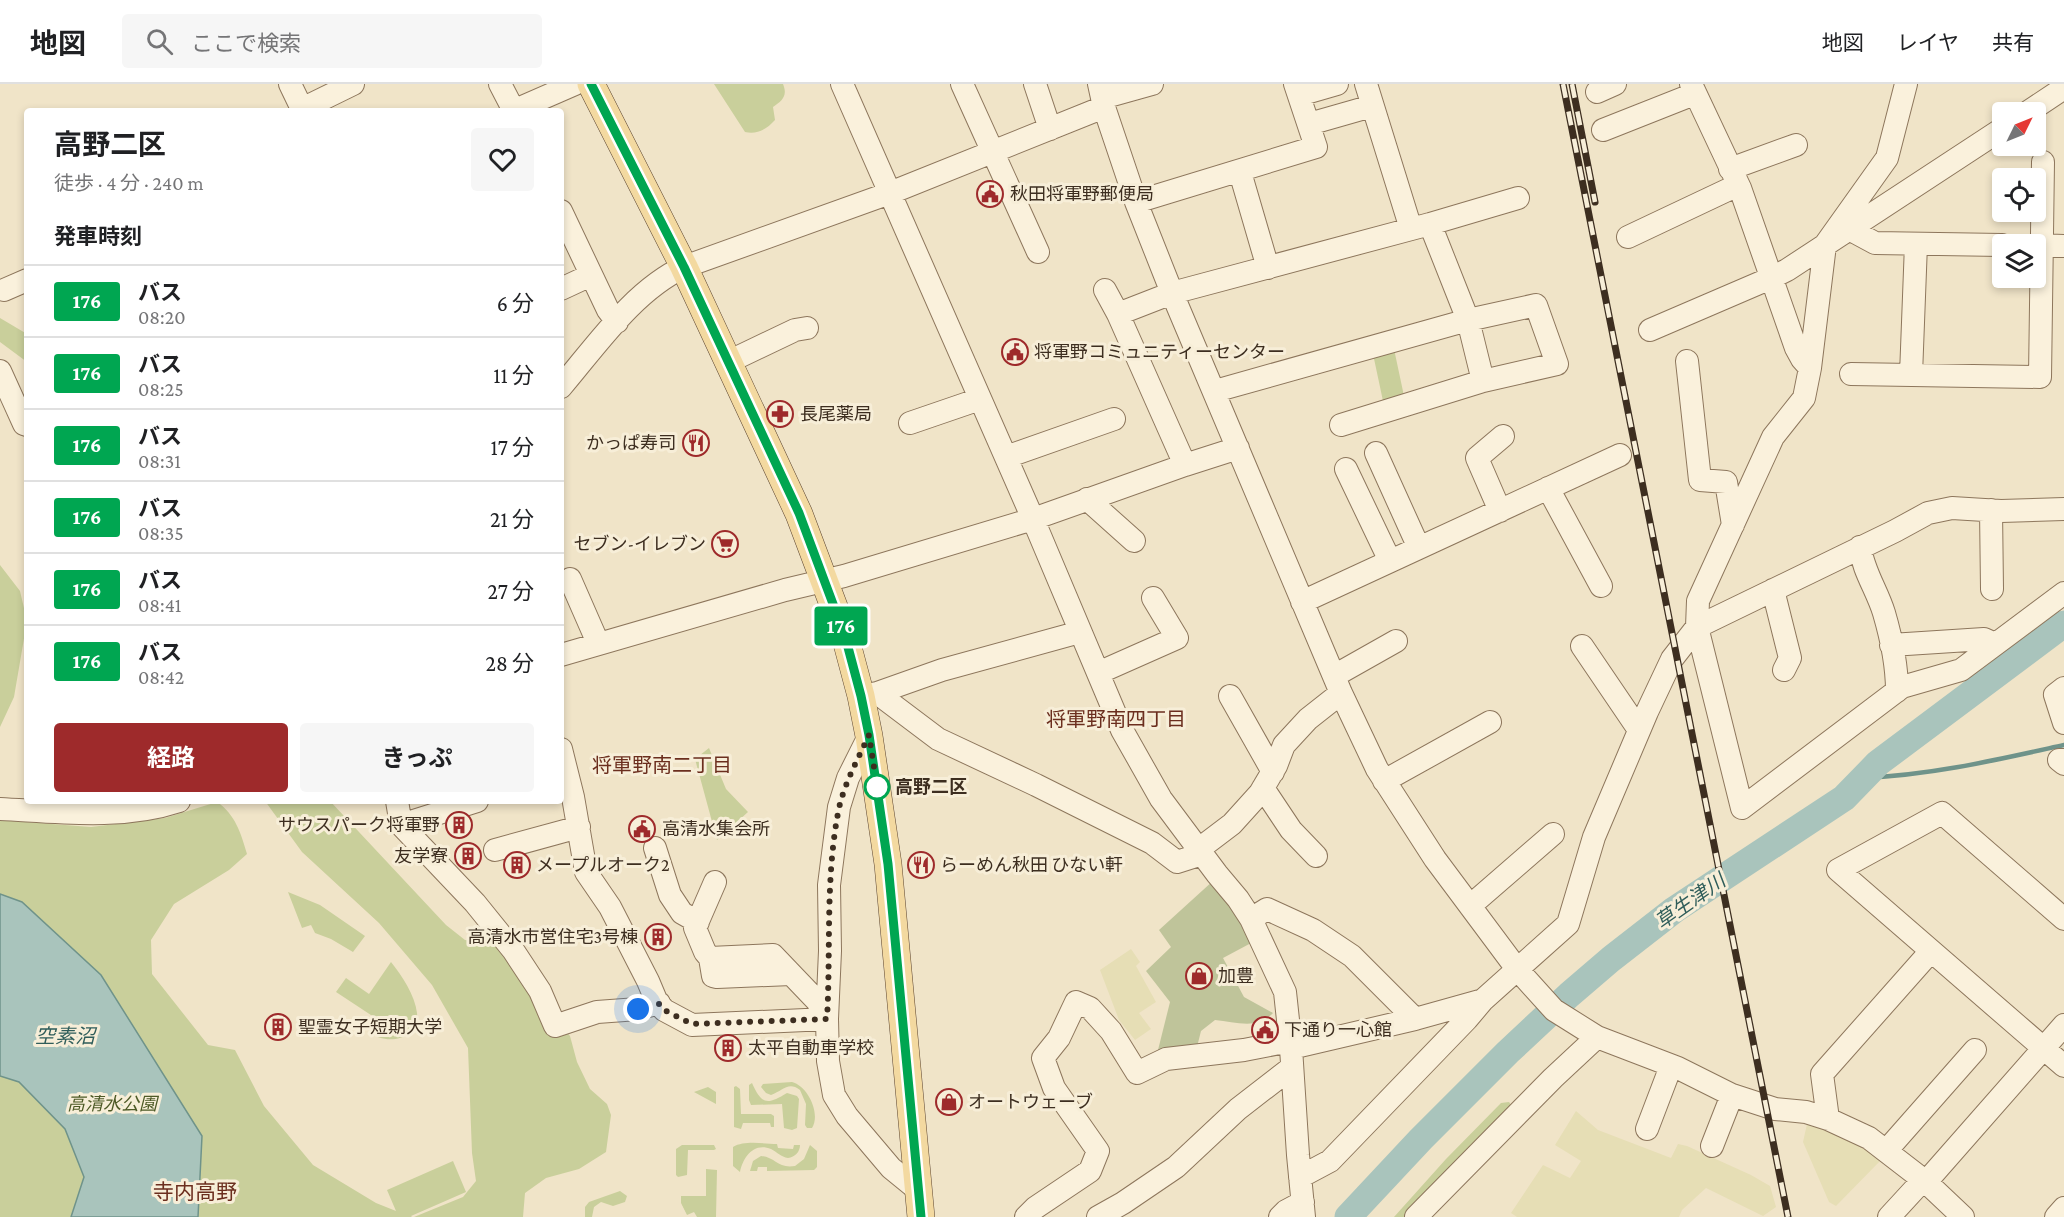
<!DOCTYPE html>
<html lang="ja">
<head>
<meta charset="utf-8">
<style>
	body { margin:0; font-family:"Crimson Pro","Noto Sans JP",serif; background:#f6f6f6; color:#202124; height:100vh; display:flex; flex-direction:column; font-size:22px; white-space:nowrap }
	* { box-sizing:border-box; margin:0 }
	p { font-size:20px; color:#757577 }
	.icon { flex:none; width:33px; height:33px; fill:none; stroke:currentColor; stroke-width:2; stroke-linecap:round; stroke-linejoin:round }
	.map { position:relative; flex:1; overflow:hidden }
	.side { position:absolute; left:24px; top:24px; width:540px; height:696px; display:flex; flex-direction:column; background:#fff; border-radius:6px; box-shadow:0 3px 9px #0003 }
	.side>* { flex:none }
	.badge { padding:0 12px; border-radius:4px; font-size:21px; line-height:39px }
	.needle { width:39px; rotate:47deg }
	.buttons { position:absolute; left:1992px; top:18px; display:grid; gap:12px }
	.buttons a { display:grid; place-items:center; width:54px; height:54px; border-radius:6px; background:#fff; box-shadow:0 3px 9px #0003; font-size:30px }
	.you { position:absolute; width:30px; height:30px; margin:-15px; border:4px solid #fff; border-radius:50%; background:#1a73e8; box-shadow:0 0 0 9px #1a73e833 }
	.map>.badge { position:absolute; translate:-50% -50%; box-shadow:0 0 0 3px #fff }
	h2 { padding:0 30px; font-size:22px; line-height:54px }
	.round { display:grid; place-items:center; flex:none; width:63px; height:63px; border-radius:6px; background:#f6f6f6 }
	.head { display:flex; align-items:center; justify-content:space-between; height:102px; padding:0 30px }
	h1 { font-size:28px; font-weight:700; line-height:45px }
	.action { display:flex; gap:12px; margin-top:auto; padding:12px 30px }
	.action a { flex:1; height:69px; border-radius:6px; background:#9e2a2b; color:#fff; font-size:24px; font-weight:700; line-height:69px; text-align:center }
	.action a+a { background:#f6f6f6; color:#202124 }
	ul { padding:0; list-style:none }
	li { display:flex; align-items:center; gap:18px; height:72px; padding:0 30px; border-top:2px solid #e0e0e0 }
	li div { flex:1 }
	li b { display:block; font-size:22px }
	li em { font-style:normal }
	li .badge { min-width:66px; font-weight:700; text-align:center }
	header { display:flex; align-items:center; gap:36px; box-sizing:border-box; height:84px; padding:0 30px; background:#fff; border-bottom:2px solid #e0e0e0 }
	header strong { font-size:28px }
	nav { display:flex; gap:33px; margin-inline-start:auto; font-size:21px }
	.search { width:420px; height:54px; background:#f6f6f6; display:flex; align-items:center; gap:15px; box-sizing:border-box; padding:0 21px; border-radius:6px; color:#757577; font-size:22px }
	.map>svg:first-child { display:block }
	.farmland { fill:#e6deb5 }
	.green { fill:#c9cf9b }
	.cemetery { fill:#bfc49a }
	.water { fill:#a9c4bc; stroke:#6f938a; stroke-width:1.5 }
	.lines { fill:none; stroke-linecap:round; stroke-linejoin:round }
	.stream { stroke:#6f938a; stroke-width:4.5 }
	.river { stroke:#a9c4bc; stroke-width:27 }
	.minor-casing { stroke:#8d765c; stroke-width:24 }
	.major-casing { stroke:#5b4430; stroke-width:28 }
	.minor { stroke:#faf1dc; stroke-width:22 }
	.major { stroke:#f3d9a0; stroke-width:27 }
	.rail-casing { stroke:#3d2e20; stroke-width:7 }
	.rail { stroke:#f7eed8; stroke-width:4.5; stroke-dasharray:14; stroke-linecap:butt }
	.line-casing { stroke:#fff; stroke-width:14 }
	.line { stroke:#00a651; stroke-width:9 }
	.walk { stroke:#3d2e20; stroke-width:6; stroke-dasharray:0 10.8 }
	.stop-dot { fill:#fff; stroke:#00a651; stroke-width:3 }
	.labels { text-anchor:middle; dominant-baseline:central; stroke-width:6; stroke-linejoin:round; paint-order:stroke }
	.poi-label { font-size:18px; fill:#3d2e20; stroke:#f7eed8; text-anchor:start }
	.stop-label { font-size:18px; font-weight:bold; fill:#3d2e20; stroke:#f7eed8; text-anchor:start }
	.park-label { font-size:18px; font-style:italic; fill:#4d5a26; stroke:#f7eed8 }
	.neighbourhood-label { font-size:20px; fill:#6b2e1e; stroke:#f7eed8 }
	.water-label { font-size:20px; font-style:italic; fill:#2f5d5a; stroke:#f7eed8 }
	.quarter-label { font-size:21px; fill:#6b2e1e; stroke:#f7eed8 }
</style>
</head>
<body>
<header>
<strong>地図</strong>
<div class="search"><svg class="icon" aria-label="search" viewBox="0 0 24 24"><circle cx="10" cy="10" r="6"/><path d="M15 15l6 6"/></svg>ここで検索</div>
<nav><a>地図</a><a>レイヤ</a><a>共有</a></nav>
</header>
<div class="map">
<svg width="2064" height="1133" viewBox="0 0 2064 1133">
	<rect width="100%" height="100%" fill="#f0e4c8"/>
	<!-- farmland -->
	<path class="farmland" d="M1131,865L1140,878L1136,882L1156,918L1139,929L1151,945L1135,956L1119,936L1100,886Z
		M1576,1027L1598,1046L1671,1074L1678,1060L1687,1062L1751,1091L1770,1102L1776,1123L1763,1132L1706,1104L1682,1126L1679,1133H1517L1511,1129L1543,1081L1570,1094L1581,1077L1555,1061Z
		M1807,1040L1845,1052L1874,1066L1881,1076L1836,1122L1829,1118L1803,1058Z"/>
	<!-- green -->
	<path class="green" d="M714,0H783C788,12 782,17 773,23L775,36C767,45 757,51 745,48Z
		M0,234L27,250V278L0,258Z
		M1394,265L1404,312L1383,317L1373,270Z
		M0,481L20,507L27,537L14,613L0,643Z
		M709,664L726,705L748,728L717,756L695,675Z
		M265,717H330L446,841L465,856L495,859L570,952L577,978L590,1005L607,1020L611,1031L606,1068L579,1085L546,1094L525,1109L523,1133H414L463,1113L476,1097L472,1069L468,964L432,901L379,839L302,768Z
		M217,718C235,730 241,749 247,770L229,786L174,820L151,856L152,890L208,961L235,966L264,1022L313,1081L376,1119L396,1127L387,1106L453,1077L466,1108L411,1132L412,1133H0V736L91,743L165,734Z
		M288,808L320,821L365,852L353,868L331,855L315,849L311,841L302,844Z
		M391,878C402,892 415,911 417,929C420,956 386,962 369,948L377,935L336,908L346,894L369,910Z
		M792,998C808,1002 821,1030 812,1044H807L805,1041L806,1020L800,1006C788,997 783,1007 771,1011L766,1009L761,1003L763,1000Z
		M752,999C762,1021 767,1021 787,1009L797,1012L799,1015L797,1044L792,1046L784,1044L782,1020L751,1021L749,1016V1001Z
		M736,1002L740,1005L741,1030H771L774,1032V1043H771L770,1039H743L741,1045L734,1043V1003Z
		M708,1003L716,1008V1020L694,1008Z
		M1509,1018L1514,1025L1408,1133H1394L1446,1075L1501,1019Z
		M777,1060L778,1064L793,1065L794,1061H800C800,1068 795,1073 788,1074C781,1073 777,1068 771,1065C753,1058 743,1074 740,1088L733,1082V1063C745,1056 764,1060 777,1060Z
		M682,1061H714L716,1065L714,1066H688L687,1091L678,1093L676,1091V1065Z
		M810,1061L817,1067V1083L814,1086L767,1087V1083H758L757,1087H750L753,1077L761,1072C775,1073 778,1085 795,1082L804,1075Z
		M706,1085L717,1086L716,1133H697L694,1128L687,1131L681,1119V1112H706Z
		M620,1107L627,1112L625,1118L613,1122L601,1118L594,1123L592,1133H585V1123L589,1118Z"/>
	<!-- cemetery -->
	<path class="cemetery" d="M1214,796L1253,858L1223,874L1244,913L1273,929C1258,946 1236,938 1215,936L1201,947L1196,967L1157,970L1170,918L1146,887L1171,863L1159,846Z"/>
	<!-- water -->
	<path class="water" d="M0,810L22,818L101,891L202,1052L198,1133H71L84,1093L65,1045L19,998L0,992Z"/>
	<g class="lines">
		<!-- stream -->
		<path class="stream" d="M1863,694C1933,691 1996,676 2064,661"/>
		<!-- river -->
		<path class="river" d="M1348,1133L1421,1055L1508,968L1569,911L1611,875L1674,826L1844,714L1878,679L2064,540"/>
		<defs>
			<path id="minor" d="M290,0L303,27
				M500,0L514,27
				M842,0L1033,435L1122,646L1161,715L1217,790L1238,815L1251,835L1285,908L1291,964L1298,1071L1304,1133
				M962,0L1038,168
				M1035,0L1050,45
				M1099,0L1104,23L1136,118L1172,209L1341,609L1377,685L1435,775L1517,885L1554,926L1597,953L1678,984L1732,1011L1775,1025L1806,1028L1828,1035L1869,1054L1926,1098L1963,1133
				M1366,0L1411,145
				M1691,0L1740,104L1796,264L1802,275L1810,284L1804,314L1773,353L1698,517L1697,543L1742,724L1902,603L1961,586L2064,509
				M1597,8L1615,0
				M1299,11L1337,0
				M1102,14L1152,0
				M302,25L353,0
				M513,27L575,0
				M2028,28L2064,4
				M1309,40L1372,22
				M1603,46L1694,10
				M1730,85L1796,61
				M1240,88L1268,184
				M1136,118L1316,63L1295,0
				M561,127L608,226L617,238
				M1849,145L1875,159L2002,161
				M1628,153L1738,101
				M2036,161L2064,162
				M561,205L591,191
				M4,206L27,196
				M1105,206L1118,230
				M1650,246L1771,194L1787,186L2002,45
				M1687,277L1700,396L1726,398L1733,441
				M728,278L795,246L807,244
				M1810,284L1825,161L1887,74L1906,0
				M0,287L24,340L27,341
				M1851,290L2040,293L2043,78
				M1911,291L1916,160
				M561,303C596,262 634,206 684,183L890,109L1104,23
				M1215,307L1468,236L1536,221L1557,280L1483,297
				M910,339L980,315
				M1341,341L1483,297L1468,236L1430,140
				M1376,369L1419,464
				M1006,373L1114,335
				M1185,381L1118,230L1172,209L1430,140L1518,114
				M1346,385L1390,477
				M1548,404L1601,502
				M1087,415L1134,457
				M1991,426L1992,505
				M1500,427L1477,374L1503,352
				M1860,463C1863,487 1877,506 1884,529C1891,553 1897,582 1897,607
				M570,495L598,559
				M1773,506L1790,574L1784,586
				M1302,518L1620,371
				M1891,561L1984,555L1995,560
				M1582,562L1639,646
				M561,571L785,506L844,492L1033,435L1185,381L1238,364
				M1098,589L1177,554L1153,514
				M1334,592L1396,557
				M2064,604L2055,611L2064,639
				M877,609L942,586L1080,548
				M861,612L877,609L938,655L1036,701L1152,759L1177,778L1202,770
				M1230,612L1273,688
				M869,652L848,694L839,723L829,801L830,867L827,935L828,977L834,1011L847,1032L891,1084L918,1106
				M561,665L573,713L586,788L610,823L648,897L656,916L664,926L692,941L827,935
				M2064,676H2059L2064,680
				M1384,697L1490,638
				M1263,704L1291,746L1316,772
				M397,717L401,741L475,819L513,866L540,907L555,942L597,928L638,925L659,919
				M0,725C59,728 122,736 179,717
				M401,741L477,717
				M655,764L670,811L682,829L698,838
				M1199,765L1232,740L1260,709L1276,682L1284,661L1308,635L1341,609
				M495,766L579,743
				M715,798L695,844L705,868L710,874L773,871L817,917L827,935
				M1470,822L1553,750
				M1251,835L1267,825L1313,846L1352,872L1415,935
				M2064,835L1942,729L1838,786L2064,982
				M710,874L713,892L717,893L791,890
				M1291,964L1415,935L1483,916L1568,840L1594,753L1647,628L1672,575L1697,543L1895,447L1928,429L1952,424L2001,427L2064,425
				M1828,1035L1822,990L1931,867
				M1647,1045L1671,982
				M1712,1062L1732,1011
				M1886,1067L1975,966
				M1300,1093L1330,1077L1467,935L1483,916
				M1926,1098L2064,941
				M1026,1133L1035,1124L1090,1087L1098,1067L1054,1004L1043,974L1059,954L1076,918L1090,924L1111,947L1137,989L1166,975L1244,966L1290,957
				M1098,1133L1123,1119L1176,1083L1238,1025L1291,984
				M1280,1133L1286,1127L1303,1118
				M1416,1133L1553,994L1597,953
				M1889,1133L1923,1096
				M2056,1133L2064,1124"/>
			<path id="major" d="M591,0L684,183L799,430L845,552L861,612L869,652L888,780L921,1133"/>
		</defs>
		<!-- minor casing -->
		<use href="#minor" class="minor-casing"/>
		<!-- major casing -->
		<use href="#major" class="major-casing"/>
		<!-- minor -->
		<use href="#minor" class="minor"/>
		<!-- major -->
		<use href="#major" class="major"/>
		<defs>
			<path id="rail" d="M1563,0L1788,1133
				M1572,0L1595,118"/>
		</defs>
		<!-- rail casing -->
		<use href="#rail" class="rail-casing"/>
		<!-- rail -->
		<use href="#rail" class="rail"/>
	</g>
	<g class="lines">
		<defs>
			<path id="line" d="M591,0L684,183L799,429L845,552L861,612L869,651L888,780L921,1133"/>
		</defs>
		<!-- line casing -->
		<use href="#line" class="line-casing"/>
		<!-- line -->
		<use href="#line" class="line"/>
		<!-- walk -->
		<path class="walk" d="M638,925L659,920L664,926L692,940L827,935C831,864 825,793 839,724C845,698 858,675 869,651L877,703"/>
	</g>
	<!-- icons -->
	<defs>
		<symbol id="civic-ring" viewBox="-11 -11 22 22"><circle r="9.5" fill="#f7eed8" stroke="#9e2a2b" stroke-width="1.5"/><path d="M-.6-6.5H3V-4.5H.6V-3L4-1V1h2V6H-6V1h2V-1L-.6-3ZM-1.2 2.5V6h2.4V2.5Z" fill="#9e2a2b"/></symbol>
		<symbol id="pharmacy-ring" viewBox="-11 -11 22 22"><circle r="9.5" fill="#f7eed8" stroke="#9e2a2b" stroke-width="1.5"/><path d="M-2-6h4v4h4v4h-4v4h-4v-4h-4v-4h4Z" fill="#9e2a2b"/></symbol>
		<symbol id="restaurant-ring" viewBox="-11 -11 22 22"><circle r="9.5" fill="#f7eed8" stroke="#9e2a2b" stroke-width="1.5"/><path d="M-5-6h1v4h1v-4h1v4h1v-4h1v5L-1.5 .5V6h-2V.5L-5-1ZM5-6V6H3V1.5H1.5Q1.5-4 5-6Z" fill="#9e2a2b"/></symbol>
		<symbol id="supermarket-ring" viewBox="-11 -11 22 22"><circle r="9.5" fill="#f7eed8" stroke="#9e2a2b" stroke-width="1.5"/><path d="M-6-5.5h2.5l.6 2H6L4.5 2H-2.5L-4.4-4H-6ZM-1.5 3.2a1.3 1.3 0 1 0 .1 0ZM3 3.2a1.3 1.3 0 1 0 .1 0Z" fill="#9e2a2b"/></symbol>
		<symbol id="building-ring" viewBox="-11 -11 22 22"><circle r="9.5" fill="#f7eed8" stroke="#9e2a2b" stroke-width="1.5"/><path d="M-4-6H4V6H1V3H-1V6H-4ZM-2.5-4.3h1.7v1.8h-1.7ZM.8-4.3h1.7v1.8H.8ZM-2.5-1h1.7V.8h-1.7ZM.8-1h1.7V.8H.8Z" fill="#9e2a2b"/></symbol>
		<symbol id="shop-ring" viewBox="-11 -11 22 22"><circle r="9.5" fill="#f7eed8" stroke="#9e2a2b" stroke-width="1.5"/><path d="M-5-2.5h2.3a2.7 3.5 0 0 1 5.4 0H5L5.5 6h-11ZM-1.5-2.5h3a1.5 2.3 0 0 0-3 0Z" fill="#9e2a2b"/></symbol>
	</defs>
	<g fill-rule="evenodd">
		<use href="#civic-ring" x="975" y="95" width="30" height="30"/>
		<use href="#civic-ring" x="1000" y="253" width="30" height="30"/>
		<use href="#pharmacy-ring" x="765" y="315" width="30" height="30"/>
		<use href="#restaurant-ring" x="681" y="344" width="30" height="30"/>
		<use href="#supermarket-ring" x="710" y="445" width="30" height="30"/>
		<use href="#building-ring" x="444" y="726" width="30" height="30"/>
		<use href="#civic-ring" x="627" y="730" width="30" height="30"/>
		<use href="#building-ring" x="453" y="757" width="30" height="30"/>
		<use href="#building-ring" x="502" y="766" width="30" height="30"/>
		<use href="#restaurant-ring" x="906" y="766" width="30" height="30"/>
		<use href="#building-ring" x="643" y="838" width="30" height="30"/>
		<use href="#shop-ring" x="1184" y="877" width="30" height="30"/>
		<use href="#building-ring" x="263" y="928" width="30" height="30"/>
		<use href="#civic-ring" x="1250" y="931" width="30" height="30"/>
		<use href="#building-ring" x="713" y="949" width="30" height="30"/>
		<use href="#shop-ring" x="934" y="1003" width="30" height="30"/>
	</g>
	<!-- markers -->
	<circle class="stop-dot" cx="877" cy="703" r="12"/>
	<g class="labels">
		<!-- poi labels -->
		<g class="poi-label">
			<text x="1010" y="110">秋田将軍野郵便局</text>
			<text x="1034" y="268">将軍野コミュニティーセンター</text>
			<text x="800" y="330">長尾薬局</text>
			<text x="676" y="359" text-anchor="end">かっぱ寿司</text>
			<text x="706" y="460" text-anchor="end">セブン-イレブン</text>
			<text x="440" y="741" text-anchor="end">サウスパーク将軍野</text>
			<text x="662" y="745">高清水集会所</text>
			<text x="448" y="772" text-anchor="end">友学寮</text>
			<text x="536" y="781">メープルオーク2</text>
			<text x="940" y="781">らーめん秋田 ひない軒</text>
			<text x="638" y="853" text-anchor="end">高清水市営住宅3号棟</text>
			<text x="1218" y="892">加豊</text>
			<text x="298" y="943">聖霊女子短期大学</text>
			<text x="1284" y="946">下通り一心館</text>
			<text x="748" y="964">太平自動車学校</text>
			<text x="968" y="1018">オートウェーブ</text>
		</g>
		<!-- stop labels -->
		<g class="stop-label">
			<text x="895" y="703">高野二区</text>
		</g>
		<!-- park labels -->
		<g class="park-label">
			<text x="112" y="1020">高清水公園</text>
		</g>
		<!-- neighbourhood labels -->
		<g class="neighbourhood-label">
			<text x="1116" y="635">将軍野南四丁目</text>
			<text x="662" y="681">将軍野南二丁目</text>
		</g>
		<!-- water labels -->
		<g class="water-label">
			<text transform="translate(1690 817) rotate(-35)">草生津川</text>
			<text x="65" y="952">空素沼</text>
		</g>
		<!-- quarter labels -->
		<g class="quarter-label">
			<text x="195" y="1108">寺内高野</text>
		</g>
	</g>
</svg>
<div class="buttons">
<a><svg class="needle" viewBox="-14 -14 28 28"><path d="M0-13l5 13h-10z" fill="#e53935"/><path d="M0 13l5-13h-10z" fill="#757577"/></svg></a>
<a><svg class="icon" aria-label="locate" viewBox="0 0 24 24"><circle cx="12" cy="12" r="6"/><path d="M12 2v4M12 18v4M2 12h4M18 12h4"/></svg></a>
<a><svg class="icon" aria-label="layers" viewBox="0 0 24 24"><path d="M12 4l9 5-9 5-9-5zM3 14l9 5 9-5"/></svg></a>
</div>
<div class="you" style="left:638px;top:925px"></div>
<b class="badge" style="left:841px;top:542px;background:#00a651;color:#fff">176</b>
<section class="side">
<div class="head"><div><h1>高野二区</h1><p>徒歩 · 4 分 · 240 m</p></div><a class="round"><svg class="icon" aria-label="heart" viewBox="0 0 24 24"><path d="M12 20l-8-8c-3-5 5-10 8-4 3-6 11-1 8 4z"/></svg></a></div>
<h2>発車時刻</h2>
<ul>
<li><span class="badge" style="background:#00a651;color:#fff">176</span><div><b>バス</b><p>08:20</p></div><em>6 分</em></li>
<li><span class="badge" style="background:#00a651;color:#fff">176</span><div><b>バス</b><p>08:25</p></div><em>11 分</em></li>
<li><span class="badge" style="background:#00a651;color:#fff">176</span><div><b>バス</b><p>08:31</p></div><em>17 分</em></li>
<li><span class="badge" style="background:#00a651;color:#fff">176</span><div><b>バス</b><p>08:35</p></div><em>21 分</em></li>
<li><span class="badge" style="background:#00a651;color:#fff">176</span><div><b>バス</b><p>08:41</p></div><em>27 分</em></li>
<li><span class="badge" style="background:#00a651;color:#fff">176</span><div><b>バス</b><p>08:42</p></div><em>28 分</em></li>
</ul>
<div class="action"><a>経路</a><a>きっぷ</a></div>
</section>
</div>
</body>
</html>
